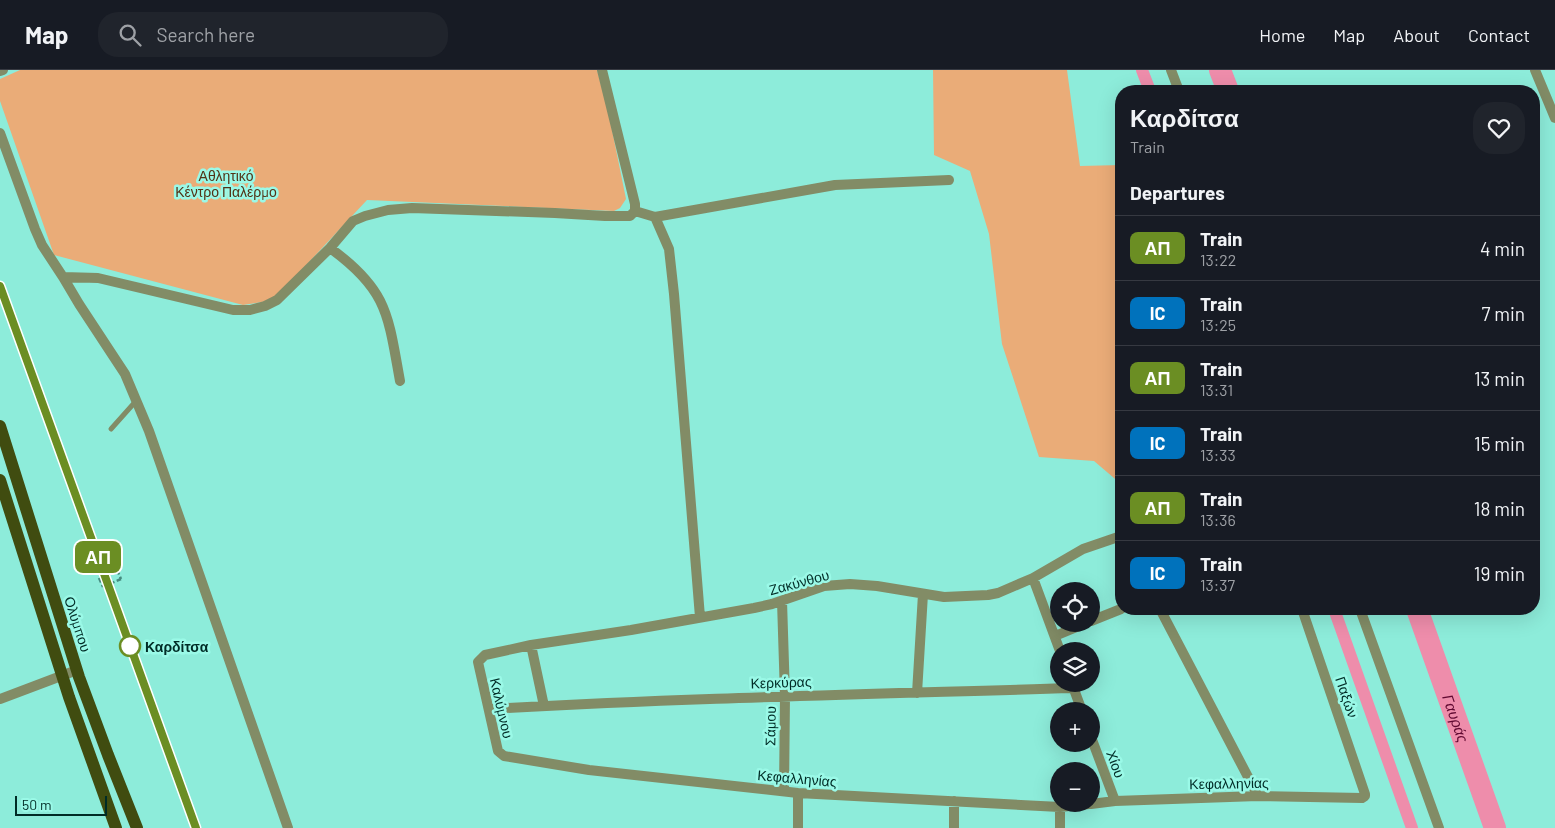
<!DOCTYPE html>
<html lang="en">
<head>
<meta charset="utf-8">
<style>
	body { margin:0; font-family:Barlow,sans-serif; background:#20242c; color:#f1f3f6; height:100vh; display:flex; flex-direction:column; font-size:19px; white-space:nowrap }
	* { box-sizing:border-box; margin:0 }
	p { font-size:16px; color:#9ea1a6 }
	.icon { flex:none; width:28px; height:28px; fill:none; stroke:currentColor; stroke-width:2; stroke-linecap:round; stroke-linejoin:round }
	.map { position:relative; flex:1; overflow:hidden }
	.sheet { position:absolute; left:1115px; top:15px; width:425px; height:530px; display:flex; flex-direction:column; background:#171b24; border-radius:20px; box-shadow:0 5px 20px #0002 }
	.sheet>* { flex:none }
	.badge { padding:0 10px; border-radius:8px; font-size:18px; line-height:32px }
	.controls { position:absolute; left:1050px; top:512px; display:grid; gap:10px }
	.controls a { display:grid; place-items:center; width:50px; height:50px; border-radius:50%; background:#171b24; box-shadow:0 5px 20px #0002; font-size:25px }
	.scale { position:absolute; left:15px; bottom:12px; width:92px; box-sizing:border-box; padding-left:5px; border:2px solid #002c26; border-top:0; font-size:14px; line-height:18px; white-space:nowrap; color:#002c26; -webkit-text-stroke:4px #9af9e7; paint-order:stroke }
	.map>.badge { position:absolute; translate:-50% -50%; box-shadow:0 0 0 2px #fff }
	h2 { padding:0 15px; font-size:19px; line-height:45px }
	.round { display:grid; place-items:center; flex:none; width:52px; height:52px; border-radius:20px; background:#20242c }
	.headline { display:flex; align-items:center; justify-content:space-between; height:85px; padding:0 15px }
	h1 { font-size:24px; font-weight:700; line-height:38px }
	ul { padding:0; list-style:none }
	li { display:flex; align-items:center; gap:15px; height:65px; padding:0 15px; border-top:1px solid #363941 }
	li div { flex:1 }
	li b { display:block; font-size:19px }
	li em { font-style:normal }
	li .badge { min-width:55px; font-weight:700; text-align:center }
	header { display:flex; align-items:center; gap:30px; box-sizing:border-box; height:70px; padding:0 25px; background:#171b24; border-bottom:1px solid #363941 }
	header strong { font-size:24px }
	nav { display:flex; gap:28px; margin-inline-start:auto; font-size:18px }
	.search { width:350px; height:45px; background:#20242c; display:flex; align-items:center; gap:12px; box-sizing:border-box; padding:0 18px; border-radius:20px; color:#9ea1a6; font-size:19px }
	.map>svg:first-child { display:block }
	.green { fill:#eaac78 }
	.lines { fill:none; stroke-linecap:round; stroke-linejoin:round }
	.canal { stroke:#ee8dab; stroke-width:12 }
	.river { stroke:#ee8dab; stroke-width:22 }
	.path { stroke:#468b7f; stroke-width:2.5; stroke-dasharray:5 2.5; stroke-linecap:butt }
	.service { stroke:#828c66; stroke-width:5 }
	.minor { stroke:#828c66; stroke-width:10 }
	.tertiary { stroke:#828c66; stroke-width:10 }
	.primary { stroke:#404c10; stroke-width:12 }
	.rail-casing { stroke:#458a7e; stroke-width:5.5 }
	.rail { stroke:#9af9e7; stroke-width:4; stroke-dasharray:11; stroke-linecap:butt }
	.path-bridge { stroke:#468b7f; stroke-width:2.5; stroke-dasharray:5 2.5; stroke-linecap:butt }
	.line-casing { stroke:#fff; stroke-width:11 }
	.line { stroke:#6b8e23; stroke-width:8 }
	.stop-dot { fill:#fff; stroke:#6b8e23; stroke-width:2.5 }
	.labels { text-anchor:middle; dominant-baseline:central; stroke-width:5; stroke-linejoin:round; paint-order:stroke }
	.park-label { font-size:14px; fill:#523317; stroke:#9af9e7 }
	.street-label { font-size:14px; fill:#002c26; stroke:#9af9e7 }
	.stop-label { font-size:14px; font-weight:bold; fill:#002c26; stroke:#9af9e7; text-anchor:start }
	.water-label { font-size:15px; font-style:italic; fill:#610931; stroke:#9af9e7 }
</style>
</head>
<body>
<header>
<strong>Map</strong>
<div class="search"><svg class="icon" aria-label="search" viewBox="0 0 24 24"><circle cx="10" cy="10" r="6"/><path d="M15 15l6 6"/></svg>Search here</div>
<nav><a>Home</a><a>Map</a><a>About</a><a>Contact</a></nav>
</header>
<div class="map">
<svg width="1555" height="758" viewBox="0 0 1555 758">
	<rect width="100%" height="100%" fill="#8decda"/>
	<!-- green -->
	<path class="green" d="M20,0H597L609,45L626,129L620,138L614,141L367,130L281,222L268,231L243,235L54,185L0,31V9Z
		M933,0H1067L1080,96L1121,95V414L1094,391L1039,387L1002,274L989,164L970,101L934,85Z"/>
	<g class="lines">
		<!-- canal -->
		<path class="canal" d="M1142,0L1150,21
			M1334,539L1412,758"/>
		<!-- river -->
		<g class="river">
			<path d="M1220,0L1228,21"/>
			<path id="s1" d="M1417,539L1495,758"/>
		</g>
		<!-- path -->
		<path class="path" d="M117,500L121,509
			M99,508L103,517"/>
		<!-- service -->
		<path class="service" d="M111,359L136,331"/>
		<!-- minor -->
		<path class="minor" d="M602,0L635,134V141
			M1171,0L1179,21
			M1535,0L1555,48
			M0,1L3,0
			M0,63L35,159L42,175L63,207L79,234L125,304L149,361L288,758
			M635,141L655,147L669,179L674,224L700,547
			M655,147L835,115L949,110
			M330,178C388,220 388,245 400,311
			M63,207L98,208L233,240H250L265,236L277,230L330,178L353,151L365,146L388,140L412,138L555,143L605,146H630L635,141
			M1033,508L1060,581
			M782,531L785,626L784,721
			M1160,539L1258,726
			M1360,539L1439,758
			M1091,551L1121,539
			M1055,566L1084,554
			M531,575L544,636
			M1072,614L1082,641
			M917,623L923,524
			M489,639C684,628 878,624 1073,618
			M1091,667L1115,731
			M954,731V758
			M1089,734L1060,737L798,723L589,700L504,686L498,681L478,592L485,585L531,575L631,560L754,538L772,534L824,516L850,514L877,516L944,527L988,525L998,523L1033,508L1083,479L1121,466
			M1091,734L1115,731L1258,726L1362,728L1365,726V724L1302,539
			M1060,737V758
			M798,758V723"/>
		<!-- tertiary -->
		<path class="tertiary" d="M0,629L77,600"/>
		<!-- primary -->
		<path class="primary" d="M0,356L79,607L108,685L137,758
			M0,410L69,627L116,758"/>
		<defs>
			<path id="rail" d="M0,216L196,758"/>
		</defs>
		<!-- rail casing -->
		<use href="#rail" class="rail-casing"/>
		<!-- rail -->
		<use href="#rail" class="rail"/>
		<!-- path-bridge -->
		<path class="path-bridge" d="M103,517L121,509"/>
	</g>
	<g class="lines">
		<defs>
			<path id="line" d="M0,216L196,758"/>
		</defs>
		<!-- line casing -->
		<use href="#line" class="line-casing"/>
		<!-- line -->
		<use href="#line" class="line"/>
	</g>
	<!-- markers -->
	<circle class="stop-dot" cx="130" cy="576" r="10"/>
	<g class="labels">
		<!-- park labels -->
		<g class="park-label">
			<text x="226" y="105">Αθλητικό<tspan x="226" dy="16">Κέντρο Παλέρμο</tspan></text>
		</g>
		<!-- street labels -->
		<g class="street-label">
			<text transform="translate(799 512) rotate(-15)">Ζακύνθου</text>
			<text transform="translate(78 554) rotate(72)">Ολύμπου</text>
			<text transform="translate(781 612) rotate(-2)">Κερκύρας</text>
			<text transform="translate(1347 627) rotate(71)">Παξών</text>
			<text transform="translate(502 638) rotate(77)">Καλύμνου</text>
			<text transform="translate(770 656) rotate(-89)">Σάμου</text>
			<text transform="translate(1116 694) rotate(70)">Χίου</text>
			<text transform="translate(797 708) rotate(5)">Κεφαλληνίας</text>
			<text transform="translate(1229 713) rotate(-1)">Κεφαλληνίας</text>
		</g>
		<!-- stop labels -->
		<g class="stop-label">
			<text x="145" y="576">Καρδίτσα</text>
		</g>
		<!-- water labels -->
		<g class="water-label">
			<text stroke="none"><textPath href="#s1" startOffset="116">Γαυράς</textPath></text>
		</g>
	</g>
</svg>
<div class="controls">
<a><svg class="icon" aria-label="locate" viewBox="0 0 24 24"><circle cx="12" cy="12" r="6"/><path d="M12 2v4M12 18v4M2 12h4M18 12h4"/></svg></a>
<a><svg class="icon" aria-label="layers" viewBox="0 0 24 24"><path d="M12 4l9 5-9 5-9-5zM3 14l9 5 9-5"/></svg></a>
<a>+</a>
<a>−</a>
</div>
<div class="scale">50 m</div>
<b class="badge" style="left:98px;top:487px;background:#6b8e23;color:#fff">ΑΠ</b>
<section class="sheet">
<div class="headline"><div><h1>Καρδίτσα</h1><p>Train</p></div><a class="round"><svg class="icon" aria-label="heart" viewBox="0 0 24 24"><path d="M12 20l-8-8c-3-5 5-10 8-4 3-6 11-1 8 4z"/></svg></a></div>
<h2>Departures</h2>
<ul>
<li><span class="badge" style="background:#6b8e23;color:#fff">ΑΠ</span><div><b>Train</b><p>13:22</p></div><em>4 min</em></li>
<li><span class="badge" style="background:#0072bc;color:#fff">IC</span><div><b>Train</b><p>13:25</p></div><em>7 min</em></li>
<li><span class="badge" style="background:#6b8e23;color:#fff">ΑΠ</span><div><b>Train</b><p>13:31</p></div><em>13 min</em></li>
<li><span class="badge" style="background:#0072bc;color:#fff">IC</span><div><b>Train</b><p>13:33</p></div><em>15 min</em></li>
<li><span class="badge" style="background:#6b8e23;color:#fff">ΑΠ</span><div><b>Train</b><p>13:36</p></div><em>18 min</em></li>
<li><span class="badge" style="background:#0072bc;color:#fff">IC</span><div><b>Train</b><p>13:37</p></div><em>19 min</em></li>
</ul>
</section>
</div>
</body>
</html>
